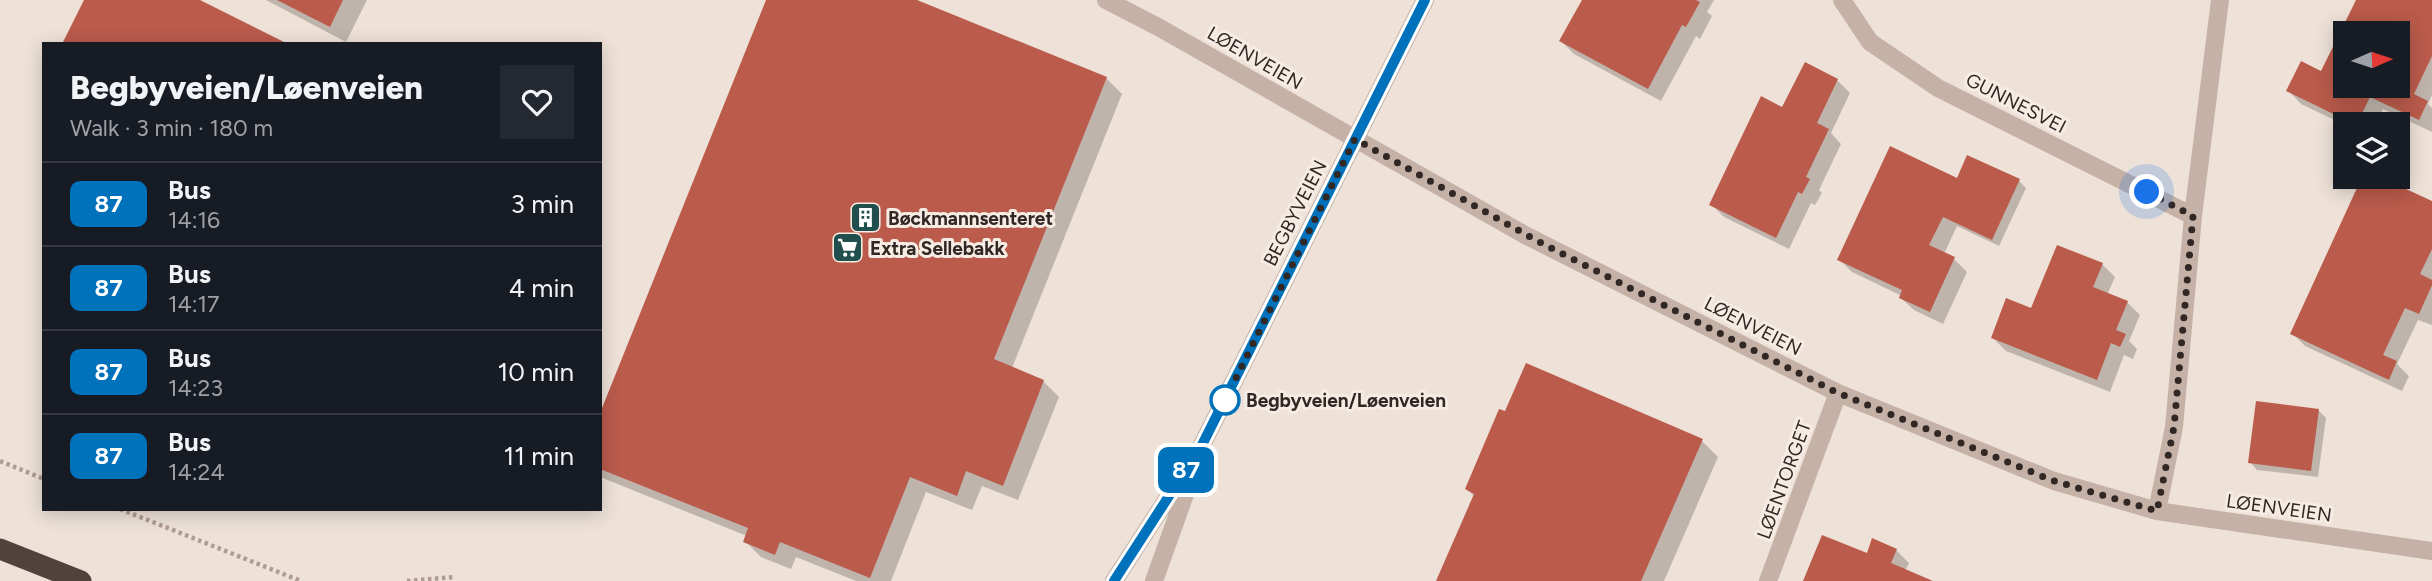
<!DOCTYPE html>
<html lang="en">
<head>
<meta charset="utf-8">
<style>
	body { margin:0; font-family:Figtree,sans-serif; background:#242831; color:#f1f3f6; height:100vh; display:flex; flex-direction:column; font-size:26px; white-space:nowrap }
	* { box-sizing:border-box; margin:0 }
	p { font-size:23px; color:#9ea1a6 }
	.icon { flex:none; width:38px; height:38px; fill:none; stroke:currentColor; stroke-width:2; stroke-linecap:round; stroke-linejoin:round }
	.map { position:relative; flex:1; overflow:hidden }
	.sheet { position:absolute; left:42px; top:42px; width:560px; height:469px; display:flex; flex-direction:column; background:#171b24; border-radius:0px; box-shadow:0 4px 18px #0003 }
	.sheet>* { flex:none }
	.badge { padding:0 14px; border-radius:10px; font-size:24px; line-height:46px }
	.needle { width:46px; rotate:87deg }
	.fabs { position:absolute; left:2333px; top:21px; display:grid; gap:14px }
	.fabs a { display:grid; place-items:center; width:77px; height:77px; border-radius:0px; background:#171b24; box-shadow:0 4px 18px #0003; font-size:35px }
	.you { position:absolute; width:35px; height:35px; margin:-18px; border:5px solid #fff; border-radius:50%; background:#1a73e8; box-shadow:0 0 0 10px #1a73e833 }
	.map>.badge { position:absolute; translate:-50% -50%; box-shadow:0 0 0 4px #fff }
	.round { display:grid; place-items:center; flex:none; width:74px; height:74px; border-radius:0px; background:#242831 }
	.head { display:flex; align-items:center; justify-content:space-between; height:119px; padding:0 28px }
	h1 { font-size:33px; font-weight:800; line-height:52px }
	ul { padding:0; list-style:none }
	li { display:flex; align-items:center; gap:21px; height:84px; padding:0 28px; border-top:2px solid #363941 }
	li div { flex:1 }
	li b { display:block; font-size:26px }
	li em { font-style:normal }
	li .badge { min-width:77px; font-weight:700; text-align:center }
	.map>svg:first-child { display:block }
	.shadow { fill:#0003; fill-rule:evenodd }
	.building { fill:#ba5b4b; fill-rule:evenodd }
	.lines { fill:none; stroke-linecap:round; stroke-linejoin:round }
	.path { stroke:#b09b90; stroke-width:4.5; stroke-dasharray:3.5 3.5; stroke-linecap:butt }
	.minor { stroke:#c5b1a6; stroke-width:18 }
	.highway { stroke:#52423e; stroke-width:21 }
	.line-casing { stroke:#fff; stroke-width:16 }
	.line { stroke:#0072bc; stroke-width:10 }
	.walk { stroke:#312826; stroke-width:7; stroke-dasharray:0 12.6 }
	.stop-dot { fill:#fff; stroke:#0072bc; stroke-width:3.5 }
	.labels { text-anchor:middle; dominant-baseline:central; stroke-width:6; stroke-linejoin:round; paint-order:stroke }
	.street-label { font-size:19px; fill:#312826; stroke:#f6ece4 }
	.poi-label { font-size:19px; font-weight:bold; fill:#312826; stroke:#f6ece4; text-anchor:start }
	.stop-label { font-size:19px; font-weight:bold; fill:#312826; stroke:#f6ece4; text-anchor:start }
</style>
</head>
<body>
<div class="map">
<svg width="2432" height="581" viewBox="0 0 2432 581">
	<rect width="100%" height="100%" fill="#eee2d8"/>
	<!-- shadow -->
	<path class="shadow" d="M266,0H367L346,42Z
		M768,0H912L1106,78L1122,94L1012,368L1043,381L1059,397L1018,500L982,486L972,510L926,492L891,581H856L796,557L791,569L761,557L745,541L747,536L600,477V418Z
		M1584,0H1714L1707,12L1712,16L1700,39L1696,36L1661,101L1574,54L1561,41Z
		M2357,0H2432V95L2428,104L2432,108V132L2383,109L2376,124L2345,125L2301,104L2289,91L2322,73ZM2345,33H2398V86H2345Z
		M1837,80L1850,93L1831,133L1841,144L1819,190L1822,193L1815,205L1811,203L1789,249L1724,217L1711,204L1783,109Z
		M2364,177H2376L2432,203V325L2418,320L2397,364L2409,376L2402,391L2305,346L2292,333Z
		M2019,181L2026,188L1999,246L1957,226L1944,254L1954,259L1967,272L1943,324L1914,310L1901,298L1902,296L1852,272L1839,259L1965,184Z
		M2102,264L2115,277L2107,295L2127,302L2140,315L2129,341L2137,349L2133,359L2124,355L2110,392L2006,351L1993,338Z
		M2318,410L2326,418L2318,477L2257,470L2250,462Z
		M1702,441L1718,457L1664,581H1438L1475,497L1467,489Z
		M1896,550L1909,563L1905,571L1928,581H1805L1868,556Z"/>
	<!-- building -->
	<path class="building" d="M84,0H200L288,44H62Z
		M277,0H343L330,27Z
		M766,0H917L1107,77L994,359L1044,380L1003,486L966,471L957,496L910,477L870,578L780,542L775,555L743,542L748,528L600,469V413Z
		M1582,0H1696L1700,2L1686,27L1682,25L1648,89L1559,41Z
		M2356,0H2432V56L2414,94L2428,101L2419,120L2370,97L2357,124H2354L2286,91L2301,61L2321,71ZM2345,33H2398V86H2345Z
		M1805,62L1838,79L1817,123L1829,129L1806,177L1810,179L1802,194L1798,192L1776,238L1709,205L1761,96L1782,107Z
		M1890,146L1957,178L1967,155L2020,179L1992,240L1943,217L1929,245L1955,257L1930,312L1899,298L1902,290L1837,260Z
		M2362,177H2380L2432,201V249L2420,274L2432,280V285L2419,314L2405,308L2383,355L2397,361L2389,380L2290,334Z
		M2057,245L2103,263L2093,287L2128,301L2116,330L2126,334L2120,347L2111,343L2097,380L1991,338L2006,298L2031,308Z
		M1526,363L1703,439L1641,581H1436L1474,494L1465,489L1499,409L1505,411Z
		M2256,401L2319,409L2311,471L2248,463Z
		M1822,535L1867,553L1872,538L1897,549L1891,563L1933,581H1803Z"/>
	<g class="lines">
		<!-- path -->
		<path class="path" d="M0,461L44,479
			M120,509L301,581
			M407,581L454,577"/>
		<!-- minor -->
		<path class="minor" d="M1106,0L1160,28L1525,235L1838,393L2054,481L2157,511L2432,551
			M1842,0L1870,42L1938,88L2193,216
			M2157,511L2174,427L2193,216L2220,0
			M1114,581L1202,445L1425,0
			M1154,581L1193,472
			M1768,581L1838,393"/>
		<!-- highway -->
		<path class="highway" d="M0,549L81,581"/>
	</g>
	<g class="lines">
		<defs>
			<path id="line" d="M1114,581L1202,445L1425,0"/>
		</defs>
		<!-- line casing -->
		<use href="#line" class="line-casing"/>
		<!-- line -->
		<use href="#line" class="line"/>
		<!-- walk -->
		<path class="walk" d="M1225,400L1355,139L1543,244L1838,393L2054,481L2157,511L2174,427L2193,216L2147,192"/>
	</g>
	<!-- icons -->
	<defs>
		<symbol id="building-square" viewBox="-11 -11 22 22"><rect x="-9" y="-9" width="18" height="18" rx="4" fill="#204f4d" stroke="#f6ece4"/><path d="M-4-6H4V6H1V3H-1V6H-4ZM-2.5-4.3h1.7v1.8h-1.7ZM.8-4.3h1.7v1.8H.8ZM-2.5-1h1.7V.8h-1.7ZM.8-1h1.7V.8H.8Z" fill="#fff"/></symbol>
		<symbol id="supermarket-square" viewBox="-11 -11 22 22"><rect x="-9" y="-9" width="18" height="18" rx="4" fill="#204f4d" stroke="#f6ece4"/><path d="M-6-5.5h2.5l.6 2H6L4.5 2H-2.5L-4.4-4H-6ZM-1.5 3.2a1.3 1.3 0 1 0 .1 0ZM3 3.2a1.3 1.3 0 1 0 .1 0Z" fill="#fff"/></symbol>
	</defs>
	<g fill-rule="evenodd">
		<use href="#building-square" x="848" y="200" width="35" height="35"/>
		<use href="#supermarket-square" x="830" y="230" width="35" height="35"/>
	</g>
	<!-- markers -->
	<circle class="stop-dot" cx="1225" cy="400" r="14"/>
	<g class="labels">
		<!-- street labels -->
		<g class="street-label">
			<text transform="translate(1255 58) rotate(30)">LØENVEIEN</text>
			<text transform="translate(2016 103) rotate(27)">GUNNESVEI</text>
			<text transform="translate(1295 213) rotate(-63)">BEGBYVEIEN</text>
			<text transform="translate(1753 326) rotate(27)">LØENVEIEN</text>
			<text transform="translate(1784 480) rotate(-70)">LØENTORGET</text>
			<text transform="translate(2279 508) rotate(8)">LØENVEIEN</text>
		</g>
		<!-- poi labels -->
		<g class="poi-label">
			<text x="888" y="218">Bøckmannsenteret</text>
			<text x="870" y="248">Extra Sellebakk</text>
		</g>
		<!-- stop labels -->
		<g class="stop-label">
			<text x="1246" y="400">Begbyveien/Løenveien</text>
		</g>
	</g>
</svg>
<div class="fabs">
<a><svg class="needle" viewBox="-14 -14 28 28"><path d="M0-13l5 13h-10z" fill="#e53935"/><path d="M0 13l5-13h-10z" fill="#9ea1a6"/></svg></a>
<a><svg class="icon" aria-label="layers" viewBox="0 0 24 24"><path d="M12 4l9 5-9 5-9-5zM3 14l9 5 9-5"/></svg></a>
</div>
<div class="you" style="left:2147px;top:192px"></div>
<b class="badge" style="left:1186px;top:470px;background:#0072bc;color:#fff">87</b>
<section class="sheet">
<div class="head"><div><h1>Begbyveien/Løenveien</h1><p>Walk · 3 min · 180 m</p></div><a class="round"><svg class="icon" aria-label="heart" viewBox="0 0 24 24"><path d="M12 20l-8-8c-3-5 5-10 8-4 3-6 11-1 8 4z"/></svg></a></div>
<ul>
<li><span class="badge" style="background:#0072bc;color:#fff">87</span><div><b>Bus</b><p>14:16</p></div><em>3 min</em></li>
<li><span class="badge" style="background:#0072bc;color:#fff">87</span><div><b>Bus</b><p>14:17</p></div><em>4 min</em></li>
<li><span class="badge" style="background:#0072bc;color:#fff">87</span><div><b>Bus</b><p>14:23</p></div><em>10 min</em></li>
<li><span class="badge" style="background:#0072bc;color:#fff">87</span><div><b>Bus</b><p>14:24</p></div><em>11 min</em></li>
</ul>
</section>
</div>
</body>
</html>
